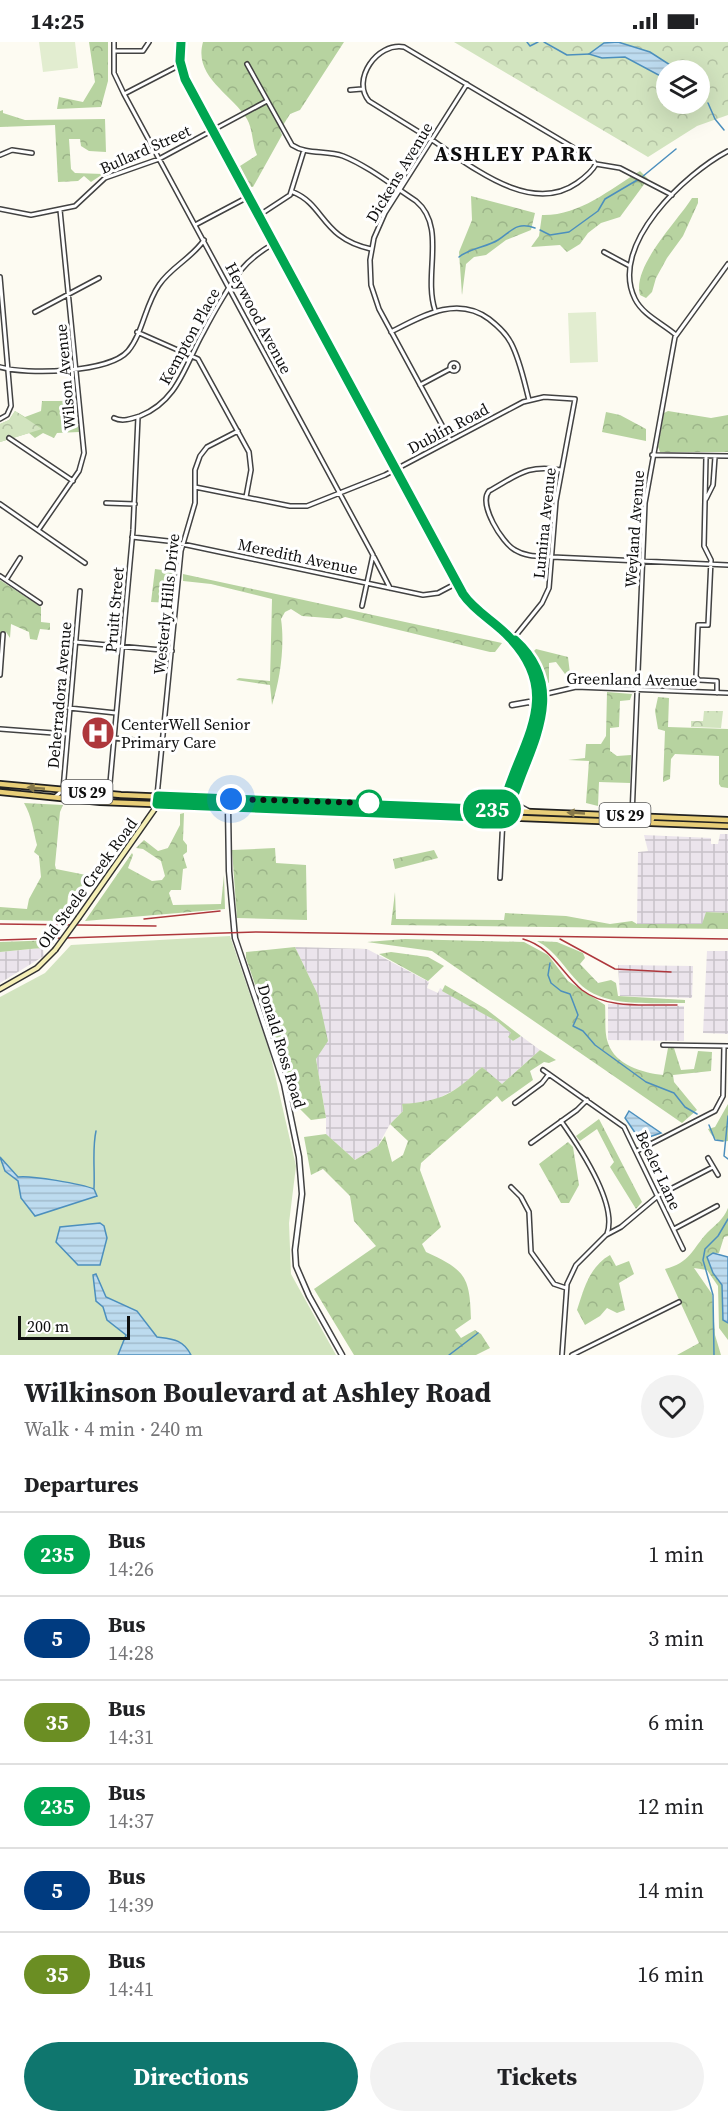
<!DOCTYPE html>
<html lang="en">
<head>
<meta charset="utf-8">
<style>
	body { margin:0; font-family:"Source Serif 4",serif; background:#f2f2f2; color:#202124; height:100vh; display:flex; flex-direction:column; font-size:22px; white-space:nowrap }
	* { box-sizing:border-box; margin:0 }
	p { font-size:20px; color:#757577 }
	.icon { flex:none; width:33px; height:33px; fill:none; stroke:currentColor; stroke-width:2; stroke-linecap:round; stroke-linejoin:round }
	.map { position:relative; height:1313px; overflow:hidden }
	.details { display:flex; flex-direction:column; background:#fff; flex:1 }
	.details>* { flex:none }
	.badge { padding:0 12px; border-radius:20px; font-size:21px; line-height:39px }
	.buttons { position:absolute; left:656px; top:18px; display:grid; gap:12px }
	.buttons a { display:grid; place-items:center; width:54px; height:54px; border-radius:50%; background:#fff; box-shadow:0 6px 24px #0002; font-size:30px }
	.scale { position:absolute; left:18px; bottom:15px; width:112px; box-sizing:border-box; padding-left:6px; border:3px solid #0f0f0f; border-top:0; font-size:16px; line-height:21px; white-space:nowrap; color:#0f0f0f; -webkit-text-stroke:4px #fff; paint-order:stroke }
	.you { position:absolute; width:30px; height:30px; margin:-15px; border:4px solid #fff; border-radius:50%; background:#1a73e8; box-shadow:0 0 0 9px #1a73e833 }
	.map>.badge { position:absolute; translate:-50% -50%; box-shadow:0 0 0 3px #fff }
	h2 { padding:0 24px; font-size:22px; line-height:54px }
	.round { display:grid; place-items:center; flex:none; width:63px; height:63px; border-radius:32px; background:#f2f2f2 }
	.overview { display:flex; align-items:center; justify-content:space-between; height:102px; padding:0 24px }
	h1 { font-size:28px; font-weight:700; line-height:45px }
	.cta { display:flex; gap:12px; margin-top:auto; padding:12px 24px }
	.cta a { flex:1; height:69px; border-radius:36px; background:#0f766e; color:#fff; font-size:24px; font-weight:700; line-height:69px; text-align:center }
	.cta a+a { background:#f2f2f2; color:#202124 }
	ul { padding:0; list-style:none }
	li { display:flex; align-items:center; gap:18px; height:84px; padding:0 24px; border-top:2px solid #e0e0e0 }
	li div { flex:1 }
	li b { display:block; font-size:22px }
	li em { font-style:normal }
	li .badge { min-width:66px; font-weight:700; text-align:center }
	.status { display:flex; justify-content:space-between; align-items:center; height:42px; padding:0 30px; background:#fff; direction:ltr }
	.status svg { height:16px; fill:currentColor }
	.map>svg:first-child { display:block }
	.industrial { fill:url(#industrial-grid) }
	.grass { fill:#d2e4bf }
	.forest { fill:url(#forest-crowns) }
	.park { fill:url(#park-crowns); fill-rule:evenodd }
	.pitch { fill:#e2edd0 }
	.water { fill:url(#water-rules); stroke:#4c8fbd; stroke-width:1.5 }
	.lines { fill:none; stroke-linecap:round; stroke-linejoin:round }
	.stream { stroke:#4c8fbd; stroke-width:1.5 }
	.minor-casing { stroke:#424242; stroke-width:6 }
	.tertiary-casing { stroke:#424242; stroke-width:7 }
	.secondary-casing { stroke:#313131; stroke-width:7 }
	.primary-casing { stroke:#202020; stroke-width:8 }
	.minor { stroke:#fff; stroke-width:3 }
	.tertiary { stroke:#fff; stroke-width:4 }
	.secondary { stroke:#f5efb5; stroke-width:4 }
	.primary { stroke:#e8ce78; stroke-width:4.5 }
	.rail { stroke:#ae373c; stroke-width:1.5 }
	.secondary-bridge-casing { stroke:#313131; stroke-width:7; stroke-linecap:butt }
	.secondary-bridge { stroke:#f5efb5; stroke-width:4 }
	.oneway { fill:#867849 }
	.line-casing { stroke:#fff; stroke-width:14 }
	.line { stroke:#00a651; stroke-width:9 }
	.walk { stroke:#0f0f0f; stroke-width:6; stroke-dasharray:0 10.8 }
	.stop-dot { fill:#fff; stroke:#00a651; stroke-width:3 }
	.labels { text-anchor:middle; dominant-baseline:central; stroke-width:6; stroke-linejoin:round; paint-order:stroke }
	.shield { fill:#fff; stroke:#575757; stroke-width:1.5 }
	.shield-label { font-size:15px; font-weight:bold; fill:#0f0f0f }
	.street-label { font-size:16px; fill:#0f0f0f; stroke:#fff }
	.poi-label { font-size:16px; fill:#0f0f0f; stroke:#fff; text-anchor:start }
	.district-label { font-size:22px; font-weight:bold; letter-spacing:1.5px; fill:#0f0f0f; stroke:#fff }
</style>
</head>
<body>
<div class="status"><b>14:25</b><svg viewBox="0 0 49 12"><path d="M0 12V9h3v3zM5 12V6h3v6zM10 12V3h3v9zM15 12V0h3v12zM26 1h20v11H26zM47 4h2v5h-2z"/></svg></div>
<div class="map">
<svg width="728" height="1313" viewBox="0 0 728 1313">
	<defs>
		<pattern id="industrial-grid" width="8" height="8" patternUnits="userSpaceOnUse" patternTransform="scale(1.5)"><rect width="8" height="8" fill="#ebe4ec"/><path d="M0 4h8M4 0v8" fill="none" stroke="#c8c2c9"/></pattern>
		<pattern id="forest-crowns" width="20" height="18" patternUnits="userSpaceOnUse" patternTransform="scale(1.5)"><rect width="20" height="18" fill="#b7d3a0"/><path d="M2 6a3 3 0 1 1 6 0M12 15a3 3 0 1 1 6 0" fill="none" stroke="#9cb489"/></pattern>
		<pattern id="park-crowns" width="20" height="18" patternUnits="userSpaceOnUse" patternTransform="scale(1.5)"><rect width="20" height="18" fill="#d2e4bf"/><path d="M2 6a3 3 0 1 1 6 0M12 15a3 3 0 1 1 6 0" fill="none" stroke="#b3c2a3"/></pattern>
		<pattern id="water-rules" width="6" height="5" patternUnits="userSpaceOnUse" patternTransform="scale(1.5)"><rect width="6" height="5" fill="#bddbef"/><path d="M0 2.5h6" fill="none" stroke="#a1bbcc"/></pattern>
	</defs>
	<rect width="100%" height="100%" fill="#fdfbf2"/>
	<!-- industrial -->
	<path class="industrial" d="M720,792H728V871L706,870L703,882H637L638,810L648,809L644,793L711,796V802H718Z
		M295,905L367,907L429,940L427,946L438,951L440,946L498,980L511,991L513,999L521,994L540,1008L501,1043L482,1025L460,1045L431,1060L402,1062L403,1069L390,1082L378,1104L355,1118L326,1092V1076L316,1017L318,953Z
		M43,906L44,914L0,941V910Z
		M707,909H728V992L703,991Z
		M618,923L693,924L692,956L620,954Z
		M608,962L684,964V999L608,998Z"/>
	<!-- grass -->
	<path class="grass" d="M230,894L270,1011L296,1124L289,1181L291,1232L336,1313H0V955L45,931L71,903Z"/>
	<!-- forest -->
	<path class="forest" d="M89,0H108V39L101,65L57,67L59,55L83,60L95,40Z
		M203,0H344L300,68L290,72L280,88L282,93L253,145H250L240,124L257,113C252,102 253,87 247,77C232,52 193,35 203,0Z
		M3,68V71L25,78L105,77L106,110L89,109L81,104L80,97H69L71,127L75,131L103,132L91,140L84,134L78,139L58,140L55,83L0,85V69Z
		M640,129L648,137L620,175L601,181L588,191L580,202L567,210L560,203L531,205L539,194L542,173C579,174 609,148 640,129Z
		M471,154L535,171L531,188L506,198L486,213L474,215L466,222L462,253L459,210L472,178Z
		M692,156H698V161L683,194L667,216L656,236L652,250L646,256L640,253C632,224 677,180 692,156Z
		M42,359H64V374L78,381L79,390L57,391L54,396L43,391L35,396L29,391L0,400V382L9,378L15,369L25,375L41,369Z
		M668,369L711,376L728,373V410H660L658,405L664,371Z
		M606,370L620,373L646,387V399L602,390Z
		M155,527L176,530L173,561L151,560Z
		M183,532L502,601L495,610H490L345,575L340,577L302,574L291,567L285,570L281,577C285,604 280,638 272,663L270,643L236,638L239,636L270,639L272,557L211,542L183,539Z
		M0,538L41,565V580L50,581V588L40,587L37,598L30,597L29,590L11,582L10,596L6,590L0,595Z
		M536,607L568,615L571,640L556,620L549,621V641L545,639L540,622L532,611Z
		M607,650L632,652L630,658L620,659L619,685L610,686V709L617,714L631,713L630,741L599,740L598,764L586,761L589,719L568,718L585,716L586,702H601L606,694Z
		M658,655L669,656L668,685L728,687V746L721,745L719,742V714L675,712L671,717L670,737L663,740L665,689L658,687L655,669Z
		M24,761L63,763L60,770L55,823L56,827L96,835L68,854L67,864L75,865L65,879L0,878V865L27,867L29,857L41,835L39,814L34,810L37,803C33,788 32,775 24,761Z
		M184,771L183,798L187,803V810L183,813L187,826L183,827L181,848H171L169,851L173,863L221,862L224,833L225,867L85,879L132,811L133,813L128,826L152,839L162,838L165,834L161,819L143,807L136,806L144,798L158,809L168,806L180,783V772Z
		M275,806L276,821L306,823L307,878L237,876L232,808Z
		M434,808L438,816L395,827L393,817Z
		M395,850L396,877L504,878L505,871L566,874L610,882L632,879L637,882H702L706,870L728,871V887L391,883Z
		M405,897L524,900L548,913L568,939L605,963C606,974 604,991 608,1001C615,1023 643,1031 663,1033L668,1006H674L681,1028L694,1027L698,1009L712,1010L711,1029L673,1033L674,1040L697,1068L682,1081L432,909L367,900Z
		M56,898L51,905L0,910V900Z
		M537,899L557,900L583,911L585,916L580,922L598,941L611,938L616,941L618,954L685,958V961C652,960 604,967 579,941C565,927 556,909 537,899Z
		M295,905L318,953L328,999L316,1017L326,1076L311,1078L296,1063L246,916V910Z
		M391,910L428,915L444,924L428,939L379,912Z
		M445,943L486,967L521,994L513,999L508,995L511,991L498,980L442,949Z
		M540,1008L556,1018L549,1021L544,1020L530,1029L533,1038L502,1060L497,1054L421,1121L420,1128L441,1185L422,1202L426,1210C465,1228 470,1234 471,1277L455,1288L461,1296L475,1288L481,1292L490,1306L476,1313H354L314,1247L376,1204L354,1179L350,1154L323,1127L311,1133L304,1095L326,1092L355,1118L378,1104L385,1094L392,1120L403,1113L408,1099L390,1082L403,1069L402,1062C443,1059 453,1052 482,1025L502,1042Z
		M728,1062V1099C717,1101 713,1096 708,1087L715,1085Z
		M599,1077L642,1160L636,1167L610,1125L614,1120L597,1087L580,1099L576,1094Z
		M568,1100L573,1105L579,1143L569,1161H561L539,1122Z
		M728,1166V1194L724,1195L719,1211H713L711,1227L722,1243L723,1278L728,1281V1298L719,1286L718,1244L707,1228L694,1226L712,1252L715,1293L721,1313H677L699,1301L665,1227C690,1221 693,1206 707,1191C716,1182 723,1178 728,1166Z
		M610,1213L616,1224L629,1219L634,1232L619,1241L625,1268L617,1271L607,1266L600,1274L585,1283L577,1268C584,1247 589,1225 610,1213Z"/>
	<!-- park -->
	<path class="park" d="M454,0H728V73L697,84L648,115ZM666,28H699V62H666Z
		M15,369L42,387L0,400V382L9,378Z
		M704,669H723L721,686L691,685V679H703Z"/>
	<!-- pitch -->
	<path class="pitch" d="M39,0H75L78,26L43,30Z
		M596,270L598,320L570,321L568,271Z"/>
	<!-- water -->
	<path class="water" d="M618,0L650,10L678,28H666V37L625,15L602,16L589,12L604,1Z
		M629,1069L661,1091L640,1098L625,1076Z
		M0,1115L18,1135C30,1133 82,1142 94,1147L97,1154L35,1174L21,1156L18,1139L5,1129Z
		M100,1181L104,1184L107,1196L100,1223H78L56,1200L60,1185Z
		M713,1211L728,1215V1281L723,1278L722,1243L713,1231L707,1215Z
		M96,1232L106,1255L137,1269L157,1295C172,1297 183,1297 191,1313H118L126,1293L107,1278L103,1265L96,1259L93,1233Z"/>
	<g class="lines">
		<!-- stream -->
		<path class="stream" d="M527,0L530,4L538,0
			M544,0L567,13L590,12
			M708,61L715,77L724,88
			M642,135L676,107
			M540,188L550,193L569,190L598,169L605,157L639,137
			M459,215C470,206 487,205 498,198C511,190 516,179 535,186
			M550,921L548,933L551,941L561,949L570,952L578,973L573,984L583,989L595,1003L646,1040L674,1051L685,1065L697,1072
			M728,1074L724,1114L728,1117
			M709,1083L715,1098L723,1099
			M94,1146C95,1127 92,1107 96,1089
			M449,1313L478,1291
			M714,1313L713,1253L703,1218L705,1207L718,1194L728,1177"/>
		<defs>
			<path id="minor" d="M114,0V31L124,52L373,513L362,564
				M114,9H143L149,0
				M247,22L292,103C307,113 326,108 343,114C368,124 393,144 416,159C447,185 423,232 435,268
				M350,48L362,47
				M124,52L180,23
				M0,113L12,108L32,111
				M596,122C592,130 584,136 577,141C530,174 470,123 432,98C411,85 390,72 369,59C351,38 377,0 404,5L586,113L596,122L620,126L672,153
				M293,150C325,163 321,196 371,207
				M0,167L31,173L75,164L105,136L159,117L267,59
				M258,174L290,153L304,108
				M195,183L248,155
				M604,210L630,224
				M0,235L11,364L7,373L0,377
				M35,270L99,236
				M137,290L198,317L249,410L251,428L246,455
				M391,290C422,274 457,253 489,277C498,284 506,291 511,301C520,318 524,339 529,358
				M676,293C662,281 643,273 635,257C608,203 686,131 728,109
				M450 325a4 4 0 1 1 8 0a4 4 0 1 1-8 0Z
				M0,325C26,333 109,331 128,309C143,291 145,263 159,243C171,225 192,216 204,198
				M420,343L450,327
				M114,376C122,380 131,377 140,374C178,359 185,323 203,291C214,270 227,247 241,228C250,217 261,209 273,202
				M9,396L73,439
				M450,398L379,267L371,243L370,218L374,196L385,171L467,42
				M652,413L728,414
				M706,415L704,504L711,518L708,583H698L696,635L699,638L717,639V651
				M561,428C527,422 518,433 489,449C478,462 502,501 515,508C526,515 540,514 552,515L728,523
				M195,445L290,464H307L385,433L523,360L544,355L575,357L556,459L549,546L542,561L513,597
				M706,457L713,443L715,415
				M106,461L135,462
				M0,462L85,521
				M39,487L79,429L84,411L60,168
				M132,495L168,499L423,553L438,551L457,541
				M374,515L390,546
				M0,534L40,561
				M6,538L20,516
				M75,600L172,609
				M0,633L3,592
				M537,654L576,645L728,651
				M69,666L116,671
				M0,687L67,692
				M114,696L163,701
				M157,754L181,509L195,461V428L200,414L207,405L238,389
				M55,755L63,748L80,549
				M100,760L109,752L133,488L138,375
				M632,774L645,461L675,295L728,222
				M500,836L503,776
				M663,1003L728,1004
				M543,1028L624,1085L683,1207
				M515,1061L542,1041L549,1032
				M561,1079C578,1103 618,1162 607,1192
				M531,1101L577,1068L587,1058
				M637,1109L715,1069L723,1054L724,1004
				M708,1116L718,1133
				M511,1145L521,1155L529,1170L531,1210L554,1242L566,1246
				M674,1187L717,1164
				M562,1313L567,1242L576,1223L606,1193L621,1185L659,1153L713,1125
				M572,1313L679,1260"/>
			<path id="tertiary" d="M181,0L180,19L185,37L463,552C476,572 499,585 517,600C571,646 527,719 507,770
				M512,663L529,660L536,665
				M514,754L517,763L528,769
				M228,765L229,829L235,896L284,1042L299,1115L302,1152L295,1208L296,1224L309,1254L342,1313
				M502,770L537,671L533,632L513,598"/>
			<path id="secondary" d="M79,875L154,768L157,754
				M0,947L37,926L55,908"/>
			<path id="primary" d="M0,742L121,753L728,778
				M0,750L100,760L728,784
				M228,765L231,761H264L269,758
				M298,768L308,764L350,765L353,761
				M614,777L632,775
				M634,779L652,777"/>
		</defs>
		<!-- minor casing -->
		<use href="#minor" class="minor-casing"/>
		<!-- tertiary casing -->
		<use href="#tertiary" class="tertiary-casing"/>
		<!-- secondary casing -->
		<use href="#secondary" class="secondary-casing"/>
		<!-- primary casing -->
		<use href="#primary" class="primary-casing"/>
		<!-- minor -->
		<use href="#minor" class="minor"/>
		<!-- tertiary -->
		<use href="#tertiary" class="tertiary"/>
		<!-- secondary -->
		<use href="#secondary" class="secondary"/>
		<!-- primary -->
		<use href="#primary" class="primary"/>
		<!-- rail -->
		<path class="rail" d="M144,877L220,869
			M0,882L156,884
			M523,897C552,905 561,931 582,948C608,968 647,962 677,963
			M560,897L615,927L671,930
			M0,898L256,890L728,897"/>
		<defs>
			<path id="secondary-bridge" d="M55,908L79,875"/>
		</defs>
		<!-- secondary-bridge casing -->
		<use href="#secondary-bridge" class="secondary-bridge-casing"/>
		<!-- secondary-bridge -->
		<use href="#secondary-bridge" class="secondary-bridge"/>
	</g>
	<!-- one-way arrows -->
	<defs><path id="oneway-solid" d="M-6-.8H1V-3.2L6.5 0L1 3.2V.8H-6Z" transform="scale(1.5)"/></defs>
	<g class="oneway">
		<use href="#oneway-solid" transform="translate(36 746) rotate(-175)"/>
		<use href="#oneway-solid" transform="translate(576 771) rotate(-177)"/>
	</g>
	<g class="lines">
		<defs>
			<path id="line" d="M181,0L180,19L185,37L463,552C475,570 496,580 510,596C567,656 517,704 502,768L158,754L157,762L503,776C512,762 517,744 523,729C542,682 559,638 515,598"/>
		</defs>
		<!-- line casing -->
		<use href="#line" class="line-casing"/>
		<!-- line -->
		<use href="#line" class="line"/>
		<!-- walk -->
		<path class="walk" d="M231,757L369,761"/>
	</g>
	<!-- icons -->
	<defs>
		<symbol id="hospital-disc" viewBox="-11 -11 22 22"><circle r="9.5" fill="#ae373c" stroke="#fff"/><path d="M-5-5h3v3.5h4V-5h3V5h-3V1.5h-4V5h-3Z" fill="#fff"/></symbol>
	</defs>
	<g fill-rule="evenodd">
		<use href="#hospital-disc" x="79" y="672" width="38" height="38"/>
	</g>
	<!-- markers -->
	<circle class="stop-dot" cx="369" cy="761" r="12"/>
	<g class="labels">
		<!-- shield labels -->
		<g class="shield">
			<rect x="61.5" y="738" width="51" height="24" rx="4.5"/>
			<rect x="599.5" y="761" width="51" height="24" rx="4.5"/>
		</g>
		<g class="shield-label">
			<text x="87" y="750">US 29</text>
			<text x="625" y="773">US 29</text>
		</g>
		<!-- street labels -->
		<g class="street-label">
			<text transform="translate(145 107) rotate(-24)">Bullard Street</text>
			<text transform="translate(399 130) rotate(-59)">Dickens Avenue</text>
			<text transform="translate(259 276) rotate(62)">Heywood Avenue</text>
			<text transform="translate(189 294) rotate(-61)">Kempton Place</text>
			<text transform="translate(65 335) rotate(-95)">Wilson Avenue</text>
			<text transform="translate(448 386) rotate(-28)">Dublin Road</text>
			<text transform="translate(544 481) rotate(-84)">Lumina Avenue</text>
			<text transform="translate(634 487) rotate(-86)">Weyland Avenue</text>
			<text transform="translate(298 514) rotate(12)">Meredith Avenue</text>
			<text transform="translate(166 562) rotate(-84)">Westerly Hills Drive</text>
			<text transform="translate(114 568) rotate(-85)">Pruitt Street</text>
			<text transform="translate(632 637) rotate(1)">Greenland Avenue</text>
			<text transform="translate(59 653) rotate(-85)">Deherradora Avenue</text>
			<text transform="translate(87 841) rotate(-54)">Old Steele Creek Road</text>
			<text transform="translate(282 1004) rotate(73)">Donald Ross Road</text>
			<text transform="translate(659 1128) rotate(65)">Beeler Lane</text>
		</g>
		<!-- poi labels -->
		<g class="poi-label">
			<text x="121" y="682">CenterWell Senior<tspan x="121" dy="18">Primary Care</tspan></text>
		</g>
		<!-- district labels -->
		<g class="district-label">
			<text x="514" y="111">ASHLEY PARK</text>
		</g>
	</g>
</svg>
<div class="buttons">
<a><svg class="icon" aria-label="layers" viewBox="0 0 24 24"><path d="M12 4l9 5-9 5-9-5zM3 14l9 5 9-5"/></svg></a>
</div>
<div class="scale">200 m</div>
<div class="you" style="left:231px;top:757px"></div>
<b class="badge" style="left:492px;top:767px;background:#00a651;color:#fff">235</b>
</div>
<section class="details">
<div class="overview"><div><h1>Wilkinson Boulevard at Ashley Road</h1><p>Walk · 4 min · 240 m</p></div><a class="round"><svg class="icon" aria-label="heart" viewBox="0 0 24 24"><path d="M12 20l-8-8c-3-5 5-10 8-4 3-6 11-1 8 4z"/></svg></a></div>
<h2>Departures</h2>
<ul>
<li><span class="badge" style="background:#00a651;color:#fff">235</span><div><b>Bus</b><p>14:26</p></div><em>1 min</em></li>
<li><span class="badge" style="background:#003b80;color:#fff">5</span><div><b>Bus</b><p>14:28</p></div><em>3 min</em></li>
<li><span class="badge" style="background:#6b8e23;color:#fff">35</span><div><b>Bus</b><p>14:31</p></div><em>6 min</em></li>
<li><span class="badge" style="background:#00a651;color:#fff">235</span><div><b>Bus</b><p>14:37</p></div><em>12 min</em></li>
<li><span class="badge" style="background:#003b80;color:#fff">5</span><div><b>Bus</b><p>14:39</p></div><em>14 min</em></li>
<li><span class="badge" style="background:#6b8e23;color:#fff">35</span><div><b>Bus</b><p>14:41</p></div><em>16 min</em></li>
</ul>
<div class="cta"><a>Directions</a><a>Tickets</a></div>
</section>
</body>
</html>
